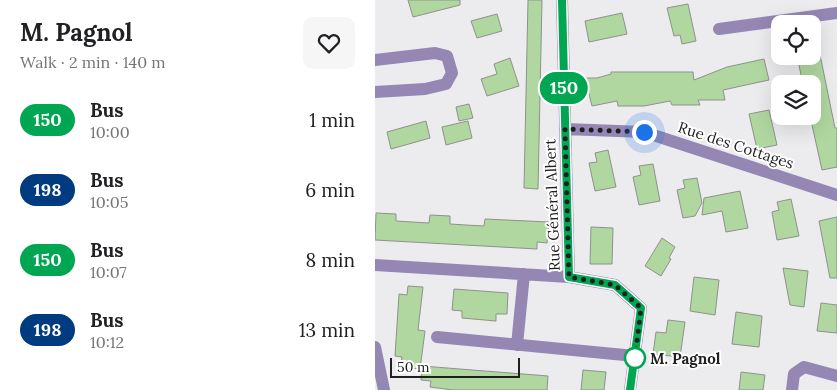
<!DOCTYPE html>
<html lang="en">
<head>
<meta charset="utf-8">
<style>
	body { margin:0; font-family:Lora,serif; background:#f6f6f6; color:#202124; height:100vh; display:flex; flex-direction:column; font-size:19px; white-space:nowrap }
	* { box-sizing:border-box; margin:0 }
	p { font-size:16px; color:#757577 }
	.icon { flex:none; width:28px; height:28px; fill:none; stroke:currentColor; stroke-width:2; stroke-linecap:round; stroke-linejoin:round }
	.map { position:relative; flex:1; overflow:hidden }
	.details { display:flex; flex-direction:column; background:#fff; width:375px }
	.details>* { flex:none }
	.badge { padding:0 10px; border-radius:16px; font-size:18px; line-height:32px }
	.buttons { position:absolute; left:396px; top:15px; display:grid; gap:10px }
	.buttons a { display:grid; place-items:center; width:50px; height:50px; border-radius:10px; background:#fff; box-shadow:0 5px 20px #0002; font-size:25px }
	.scale { position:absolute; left:15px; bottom:12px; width:130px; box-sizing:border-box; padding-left:5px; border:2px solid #1f1f20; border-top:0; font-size:14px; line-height:18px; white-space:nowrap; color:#1f1f20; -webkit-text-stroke:4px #fff; paint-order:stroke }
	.you { position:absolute; width:25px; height:25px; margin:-12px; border:4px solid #fff; border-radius:50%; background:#1a73e8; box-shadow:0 0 0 8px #1a73e833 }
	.map>.badge { position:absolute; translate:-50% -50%; box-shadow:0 0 0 2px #fff }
	.round { display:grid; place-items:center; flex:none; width:52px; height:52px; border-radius:10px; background:#f6f6f6 }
	.summary { display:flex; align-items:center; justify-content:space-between; height:85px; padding:0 20px }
	h1 { font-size:24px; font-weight:700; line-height:38px }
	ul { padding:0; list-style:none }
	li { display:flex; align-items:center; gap:15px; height:70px; padding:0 20px }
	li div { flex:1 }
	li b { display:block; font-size:19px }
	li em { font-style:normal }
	li .badge { min-width:55px; font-weight:700; text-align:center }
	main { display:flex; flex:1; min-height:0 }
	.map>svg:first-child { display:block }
	.building { fill:#b0d7a0; stroke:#8f918e }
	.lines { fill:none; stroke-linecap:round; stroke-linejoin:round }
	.minor { stroke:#9487b3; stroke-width:12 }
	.line-casing { stroke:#fff; stroke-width:11 }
	.line { stroke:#00a651; stroke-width:8 }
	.walk { stroke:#1f1f20; stroke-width:5; stroke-dasharray:0 9 }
	.stop-dot { fill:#fff; stroke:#00a651; stroke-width:2.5 }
	.labels { text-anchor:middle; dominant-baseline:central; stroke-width:4; stroke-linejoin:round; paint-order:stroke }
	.street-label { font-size:15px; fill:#1f1f20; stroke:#fff }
	.stop-label { font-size:15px; font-weight:bold; fill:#1f1f20; stroke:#fff; text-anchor:start }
</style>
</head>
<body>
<main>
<section class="details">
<div class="summary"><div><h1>M. Pagnol</h1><p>Walk · 2 min · 140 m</p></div><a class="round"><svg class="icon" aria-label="heart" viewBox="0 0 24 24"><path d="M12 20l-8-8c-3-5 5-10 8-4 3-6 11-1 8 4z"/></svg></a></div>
<ul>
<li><span class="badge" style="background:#00a651;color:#fff">150</span><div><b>Bus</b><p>10:00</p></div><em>1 min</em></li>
<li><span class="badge" style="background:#003b80;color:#fff">198</span><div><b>Bus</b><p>10:05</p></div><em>6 min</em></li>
<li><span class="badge" style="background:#00a651;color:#fff">150</span><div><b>Bus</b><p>10:07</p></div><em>8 min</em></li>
<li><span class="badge" style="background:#003b80;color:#fff">198</span><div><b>Bus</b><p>10:12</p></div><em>13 min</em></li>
</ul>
</section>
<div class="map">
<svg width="462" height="390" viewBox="0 0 462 390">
	<rect width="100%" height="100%" fill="#ecebee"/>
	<!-- building -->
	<path class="building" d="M33,0H85V5L38,17Z
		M153,0H167L163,189L149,188Z
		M313,4L321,41L307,44L305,35L299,36L292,8Z
		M247,13L252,34L214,42L210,21Z
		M122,14L127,31L102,38L96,21Z
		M444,50L460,128H462V167L447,170L435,116H438V84H428L422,56H438V51Z
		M135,58L144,86L112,96L106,79L122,74L119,64Z
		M389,59L394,80L348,90L350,100H323L325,105H297L295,101L269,106H243L242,101L217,106L210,78H222L236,74V72H318L319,80L352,67Z
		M94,104L98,118L84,121L81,107Z
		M394,110L402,145L382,149L374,114Z
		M51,121L55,138L16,149L12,132Z
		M93,121L97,138L71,145L67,127Z
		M233,150L241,187L220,191L214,163L222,162L220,153Z
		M278,164L285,201L264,205L258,177L266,175L264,166Z
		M322,178L327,203L320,216L308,218L302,190L310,188L308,180Z
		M365,191L373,228L351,232L347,211L327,215L329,198Z
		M416,199L424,236L402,240L397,212L404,210L402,202Z
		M1,213L21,214V221L54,223L55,215L75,216V224L91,225L109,226L110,219L174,222L172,243L162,242V249L0,240Z
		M462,217V278H455L444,221Z
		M216,227L238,228L237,264H215Z
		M287,238L300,247L294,258L296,259L286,276L270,266Z
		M408,268L433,271L429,307L415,305Z
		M319,277L344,280L340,315L315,311Z
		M33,286L48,287L43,330L50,331L45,369L25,367L27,357L20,356L24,294L32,295Z
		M79,289L133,293L132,314H121V321L87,318V311L77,310Z
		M446,303L462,305V333L442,331Z
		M361,312L387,316L384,347L357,344Z
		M293,320L310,322L305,357L278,354L281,332L291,333Z
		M47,366L173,376L172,390H78L55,387L56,381L46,380Z
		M208,370L231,372L229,390H206Z
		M366,372L390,375L388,390H364Z"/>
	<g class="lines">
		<!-- minor -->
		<path class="minor" d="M187,0L194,277L240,285L266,308L255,390
			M344,29L462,13
			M0,60L60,53L72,56L77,73L71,84L50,89L0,92
			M190,129L269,132L462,195
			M0,265L194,277
			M62,337L260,356
			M142,345L149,274
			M0,347L9,390
			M417,390L419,374L429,367L462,376"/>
	</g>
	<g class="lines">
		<defs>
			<path id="line" d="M187,0L194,277L240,285L266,308L255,390"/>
		</defs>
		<!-- line casing -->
		<use href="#line" class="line-casing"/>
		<!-- line -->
		<use href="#line" class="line"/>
		<!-- walk -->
		<path class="walk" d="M260,358L266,308L240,285L194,277L190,129L269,132"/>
	</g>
	<!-- markers -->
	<circle class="stop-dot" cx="260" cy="358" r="10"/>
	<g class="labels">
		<!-- street labels -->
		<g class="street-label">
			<text transform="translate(361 145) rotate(18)">Rue des Cottages</text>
			<text transform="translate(177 205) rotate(-92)">Rue Général Albert</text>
		</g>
		<!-- stop labels -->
		<g class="stop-label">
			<text x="275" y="358">M. Pagnol</text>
		</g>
	</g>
</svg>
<div class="buttons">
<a><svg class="icon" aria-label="locate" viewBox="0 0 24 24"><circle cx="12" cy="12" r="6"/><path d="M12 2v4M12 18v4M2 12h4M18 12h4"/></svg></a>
<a><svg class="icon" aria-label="layers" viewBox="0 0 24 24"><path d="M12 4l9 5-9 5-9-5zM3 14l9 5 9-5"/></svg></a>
</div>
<div class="scale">50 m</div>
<div class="you" style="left:269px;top:132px"></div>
<b class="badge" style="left:189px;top:88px;background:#00a651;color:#fff">150</b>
</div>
</main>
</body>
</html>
